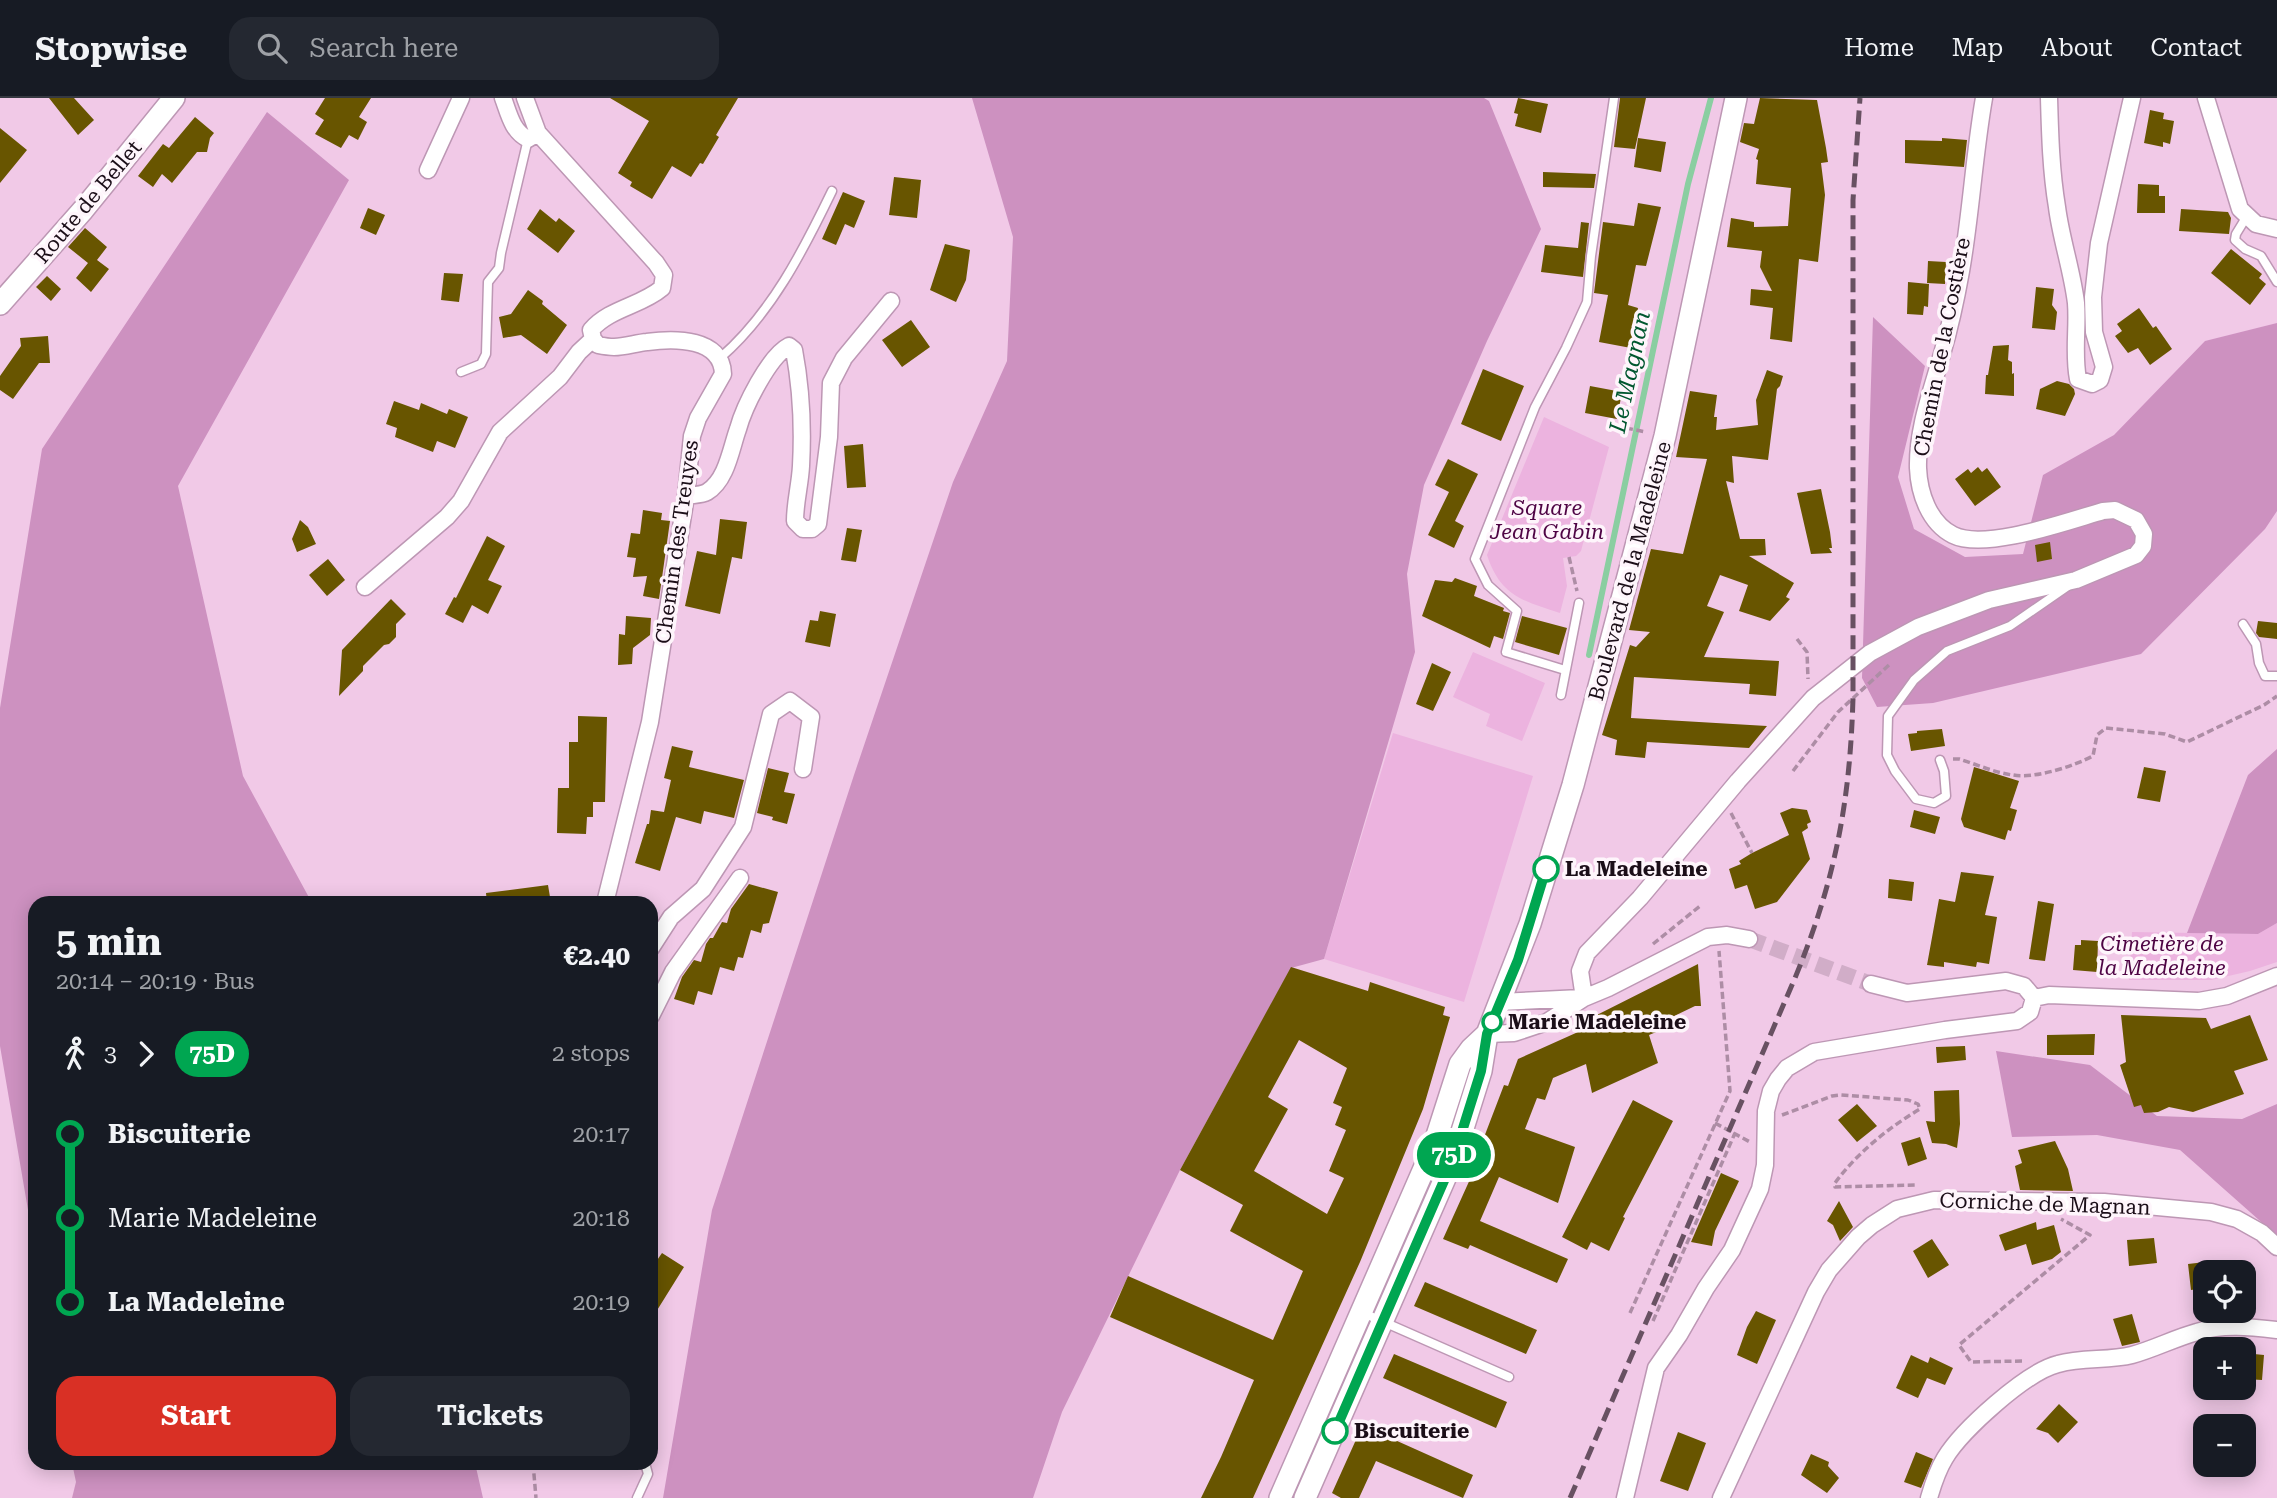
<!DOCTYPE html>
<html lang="en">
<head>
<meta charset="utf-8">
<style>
	body { margin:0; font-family:"Roboto Serif",serif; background:#242831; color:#f1f3f6; height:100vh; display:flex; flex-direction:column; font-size:26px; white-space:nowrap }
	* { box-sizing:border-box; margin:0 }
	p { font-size:23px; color:#9ea1a6 }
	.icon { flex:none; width:38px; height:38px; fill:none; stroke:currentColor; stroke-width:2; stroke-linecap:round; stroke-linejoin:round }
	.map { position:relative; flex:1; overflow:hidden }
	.side { position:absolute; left:28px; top:798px; width:630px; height:574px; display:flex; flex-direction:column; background:#171b24; border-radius:21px; box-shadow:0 4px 18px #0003 }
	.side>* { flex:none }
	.badge { padding:0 14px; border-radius:23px; font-size:24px; line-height:46px }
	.fabs { position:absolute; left:2193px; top:1162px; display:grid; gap:14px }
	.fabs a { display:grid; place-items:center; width:63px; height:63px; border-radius:14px; background:#171b24; box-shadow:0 4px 18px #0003; font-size:35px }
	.map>.badge { position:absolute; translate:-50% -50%; box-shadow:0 0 0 4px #fff }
	.legs { display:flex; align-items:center; gap:10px; height:77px; padding:0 28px; font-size:23px }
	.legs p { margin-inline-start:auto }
	.summary { display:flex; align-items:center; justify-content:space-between; height:119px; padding:0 28px }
	h1 { font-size:38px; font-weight:700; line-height:52px }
	.cta { display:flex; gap:14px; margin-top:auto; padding:14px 28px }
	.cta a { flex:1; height:80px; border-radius:21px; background:#d93025; color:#fff; font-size:28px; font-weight:700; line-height:80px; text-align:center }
	.cta a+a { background:#242831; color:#f1f3f6 }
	ul { padding:0 28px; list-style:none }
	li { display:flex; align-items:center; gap:24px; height:84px; font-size:26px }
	li i { display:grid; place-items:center; width:10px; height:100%; margin:0 9px; background:currentColor }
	li i::after { content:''; width:18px; height:18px; margin:-9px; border:5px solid; border-radius:50%; background:#171b24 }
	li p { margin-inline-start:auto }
	li:first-child i { background:linear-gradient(#0000 50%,currentColor 0) }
	li:last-child i { background:linear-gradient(currentColor 50%,#0000 0) }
	header { display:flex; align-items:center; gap:42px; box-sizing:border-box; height:98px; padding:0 35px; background:#171b24; border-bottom:2px solid #363941 }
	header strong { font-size:33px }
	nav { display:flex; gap:38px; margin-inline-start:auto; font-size:24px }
	.search { width:490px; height:63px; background:#242831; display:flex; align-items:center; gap:18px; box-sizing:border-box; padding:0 24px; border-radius:21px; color:#9ea1a6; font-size:26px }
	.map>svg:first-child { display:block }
	.green { fill:#ecb3df }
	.forest { fill:#cd91c0 }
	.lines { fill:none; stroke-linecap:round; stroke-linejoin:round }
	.stream { stroke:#8acea1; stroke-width:6 }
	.building { fill:#685500; fill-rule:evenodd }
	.street-tunnel { stroke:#d1adc8; stroke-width:16; stroke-dasharray:16 8; stroke-linecap:butt }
	.lane-casing { stroke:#bd97b4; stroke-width:11 }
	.street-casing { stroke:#bd97b4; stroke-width:19 }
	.secondary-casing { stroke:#bd97b4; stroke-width:24 }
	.path { stroke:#ad8da5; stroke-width:3.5; stroke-dasharray:7 3.5; stroke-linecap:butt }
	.lane { stroke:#fff; stroke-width:8 }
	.street { stroke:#fff; stroke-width:16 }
	.secondary { stroke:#fff; stroke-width:21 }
	.rail { stroke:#685162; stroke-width:5; stroke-dasharray:14 7; stroke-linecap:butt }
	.line-1-casing { stroke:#fff; stroke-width:16 }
	.line-1 { stroke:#00a651; stroke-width:10 }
	.stop-1-dot { fill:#fff; stroke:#00a651; stroke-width:3.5 }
	.labels { text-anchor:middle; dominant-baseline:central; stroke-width:7; stroke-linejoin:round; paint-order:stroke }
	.street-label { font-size:21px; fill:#1b0e18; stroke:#fef5fb }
	.park-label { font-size:21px; font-style:italic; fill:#4e0444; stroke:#fef5fb }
	.stop-label { font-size:21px; font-weight:bold; fill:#1b0e18; stroke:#fef5fb; text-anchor:start }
	.water-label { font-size:23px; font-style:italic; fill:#00572f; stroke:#fef5fb }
</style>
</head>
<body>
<header>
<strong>Stopwise</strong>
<div class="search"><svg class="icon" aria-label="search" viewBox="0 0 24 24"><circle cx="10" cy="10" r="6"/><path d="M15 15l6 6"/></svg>Search here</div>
<nav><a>Home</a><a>Map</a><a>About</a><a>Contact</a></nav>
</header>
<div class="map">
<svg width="2277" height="1400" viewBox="0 0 2277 1400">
	<rect width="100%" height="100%" fill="#f1c9e7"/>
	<!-- green -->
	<path class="green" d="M1544,319L1609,349L1581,453L1576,458L1563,460L1567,488L1560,515C1522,503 1500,497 1487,457Z
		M1473,554L1545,585L1522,643L1486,628L1490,616L1453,599Z
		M1393,635L1533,678L1464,904L1324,861Z
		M2277,825V864L2250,873L2211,882H2129L2132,834L2258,836Z"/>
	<!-- forest -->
	<path class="forest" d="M972,0H1484L1489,3L1541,131L1487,243L1424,387L1407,476L1415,554L1324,861L1291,870L1180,1072L1062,1314L1033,1400H663L712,1112L854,677L953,384L1007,263L1013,139Z
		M267,14L349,82L178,388L243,678L312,805H35V1153L0,948V610L42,351Z
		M1873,219L1925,268L1898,379L1914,431L1965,459L2023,456L2043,377L2114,337L2205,243L2277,225V413L2265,431L2141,556L1933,605L1877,609L1862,580Z
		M2277,651V825L2258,836L2187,835L2248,677Z
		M1996,953L2090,967L2157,1018L2242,1021L2277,1006V1138L2180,1052L2097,1037L2012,1039Z
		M72,1365H475L483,1400H72L76,1384Z"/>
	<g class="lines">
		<!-- stream -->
		<path class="stream" d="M1589,557L1688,86L1711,0"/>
	</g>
	<!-- building -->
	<path class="building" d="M49,0H74L94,22L78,37Z
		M325,0H371L359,19L367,24L358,42L349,37L341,50L315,36L324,22L315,16Z
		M610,0H738L716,37L719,39L703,66L700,65L691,79L672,68L652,101L630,88L632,84L618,75L649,23Z
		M1518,0L1548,6L1541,35L1515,28L1518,16L1514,15Z
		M1620,0H1646L1635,51L1614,49Z
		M1760,0L1817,2L1826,50L1828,64L1821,65L1825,97L1818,164L1799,161L1792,244L1770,241L1773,210L1750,207L1751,191L1772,193L1760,169L1762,153L1727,149L1731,120L1754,124V129L1788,128L1791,90L1756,86L1758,62L1756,61L1759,51L1740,44L1744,25L1754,26Z
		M2150,12L2164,15L2163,21L2174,23L2170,46L2163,44V49L2144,45Z
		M195,19L214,35L210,40L207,54H197L172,85L162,76L153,89L138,78L163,46L169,50Z
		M0,30L27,52L0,85Z
		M1638,40L1666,44L1661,74L1634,69Z
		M1942,40L1967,42L1964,69L1905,65V42L1942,43Z
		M1543,74L1596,76L1594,90L1543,89Z
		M894,79L921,82L917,120L889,117Z
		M2138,86L2159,87V98H2165V115H2137Z
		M843,94L865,103L854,130L845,126L836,147L822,141Z
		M1638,105L1661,109L1646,168L1636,167L1628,207L1638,210L1631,250L1599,244L1608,197L1594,195L1603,124L1634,128Z
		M368,110L385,117L376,137L360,130Z
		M540,111L556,124L559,120L575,133L558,155L527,131Z
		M2181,111L2228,114L2231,120L2229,136L2179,133Z
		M1581,124L1589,125L1583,179L1541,174L1545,147L1578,150Z
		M85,130L107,149L97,162L109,171L91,194L76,180L88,165L68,149Z
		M945,146L970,152L966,182L956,204L930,192Z
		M2231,151L2262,176L2259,180L2266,186L2250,207L2211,175Z
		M1928,163L1946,164L1945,186L1927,185Z
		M444,175L463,176L459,204L441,202Z
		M47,178L61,191L51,203L36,189Z
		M1908,184L1929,186L1928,209L1924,208L1923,217L1907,216Z
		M2036,189L2054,191L2052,207L2057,214L2055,232L2032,230Z
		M528,192L543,203L542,206L567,227L547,256L521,237L503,240L499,219L511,216Z
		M2139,210L2153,230L2156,228L2172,251L2150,267L2138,250L2128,255L2115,238L2122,233L2117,226Z
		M911,222L930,249L902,269L882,242Z
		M48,238L50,265H39L13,301L0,292V278L21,248L20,240Z
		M2009,247L2008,262L2012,264V276L2014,275V298L1985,296L1986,277H1988L1993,248Z
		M1483,271L1524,288L1501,343L1461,326Z
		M1767,272L1783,278L1780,288L1777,291L1768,362L1732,358L1734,385L1726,383L1740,441H1765L1766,457L1749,458L1794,485L1786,499L1790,501L1770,523L1739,513L1748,487L1720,477L1707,508L1724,514L1704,559L1779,563L1776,598L1749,596L1750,586L1634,579L1631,620L1767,628L1749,650L1647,644L1645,660L1615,657L1617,642L1602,637L1630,547L1636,549L1650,534L1629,532L1651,451L1683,456L1707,361L1676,359L1690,293L1717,297L1714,319H1717L1716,332L1758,327L1756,302Z
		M2057,283L2069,286L2074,291L2075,296L2065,318L2036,311L2040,291Z
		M1590,288L1622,294L1617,321L1585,315Z
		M394,303L419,312L421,305L447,316L449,311L468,319L455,350L437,343L433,354L395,339L397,330L386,326Z
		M863,346L866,389L847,390L844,348Z
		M1448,361L1478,376L1455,423L1464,428L1454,450L1428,437L1449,394L1435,387Z
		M1978,369L1982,374L1987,370L2001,389L1975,408L1955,381L1968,371L1971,375Z
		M1821,391L1830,434L1832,450H1829L1832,455L1811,456L1797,395Z
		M643,412L662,415L661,422L670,423L659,501L643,498L647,478L633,479L636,460L627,459L631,435L640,436Z
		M720,421L747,424L742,461L732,459L720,516L685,508L697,453L716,457Z
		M300,422L308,429L316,446L297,454L292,441Z
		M847,430L862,432L856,464L841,462Z
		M487,438L505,448L488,482L502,488L488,516L472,507L463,525L445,516L454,499L456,500Z
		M2050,444L2052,461L2037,464L2035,447Z
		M328,461L345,482L327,498L309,477Z
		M1455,480L1477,488L1474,498L1504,510L1503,513L1510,515L1503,541L1494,538L1490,550L1422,518L1435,482L1452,484Z
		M391,501L406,516L396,526V539L389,546L384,547L363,568V573L339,598L342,552Z
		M820,513L836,516L830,549L805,544L810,522L818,523Z
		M626,518L651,520L650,537L633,550L632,566L618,567L619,536L625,537Z
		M1522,518L1567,530L1559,557L1515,544Z
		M2258,523L2277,525V541L2259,539L2256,535Z
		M1432,565L1451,574L1433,613L1416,606Z
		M578,618L607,619L605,704H593V719H587L586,736L557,735L558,690H569V644H578Z
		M1942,631L1945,648L1911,653L1908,636L1917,635V633Z
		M672,648L693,653L689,669L744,682L734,720L704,713L701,726L676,719L660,773L635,765L647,726H649L651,712L664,714L671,682L664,680Z
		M1974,669L2019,683L2010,710L2017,712L2011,733L2008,732L2005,742L1964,729L1961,721Z
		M2144,669L2166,673L2160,704L2137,700Z
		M768,670L789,675L784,694L795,696L787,726L772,722L773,719L757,715Z
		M1792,710L1807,712L1811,724L1807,726L1808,730L1802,734L1810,761L1777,804L1755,811L1747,787L1735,791L1729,771L1741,766L1739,763L1752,755L1789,737L1780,715Z
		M1914,712L1940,719L1935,736L1910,729Z
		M1961,774L1994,778L1985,817L1997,819L1989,866L1977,864L1976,869L1944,864V869L1927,867L1939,801L1955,804Z
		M1889,781L1914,784L1912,803L1888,800Z
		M749,786L778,794L769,825L763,826L761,835L751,832L743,860L738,859L734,873L720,869L712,897L698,893L694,907L674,901L682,879L694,862L701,864L706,846L710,840H713L722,824L727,825L731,811Z
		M548,787L551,805H487L486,795Z
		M2038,803L2054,806L2045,863L2029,861Z
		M2081,842L2098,843L2097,874L2073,872L2075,847H2081Z
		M1698,866L1701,908H1695L1668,921L1671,928L1649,937L1658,965L1592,995L1586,966L1553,980L1545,1002L1537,1000L1525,1031L1575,1049L1558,1105L1499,1079L1480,1123L1568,1161L1557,1185L1470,1147L1468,1151L1443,1141L1476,1068H1473L1504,987L1508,988L1518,961L1578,934L1577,927Z
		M1291,869L1368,893L1370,884L1445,909L1443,917L1450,919L1423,1011L1360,1164L1253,1400H1201L1221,1359L1254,1282L1110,1219L1128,1178L1273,1242L1303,1173L1230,1133L1243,1107L1180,1072ZM1299,942L1347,970L1333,1005L1342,1009L1335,1027L1346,1032L1329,1073L1344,1080L1327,1116L1254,1073L1288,1011L1268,999Z
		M2121,917L2206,920L2211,931L2250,917L2268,962L2234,973L2244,996L2193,1014L2169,1009L2158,1014L2144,1015L2141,1007L2134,1009L2120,967L2126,964Z
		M2095,936L2094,957H2047V937Z
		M1965,948L1966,962L1937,965L1936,949Z
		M1959,992L1960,1026L1957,1050L1946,1046L1932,1045L1926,1023L1935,1024L1934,993Z
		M1633,1002L1673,1023L1623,1119L1625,1120L1609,1153L1591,1144L1587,1152L1562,1139Z
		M1857,1006L1877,1028L1857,1044L1838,1022Z
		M1920,1039L1927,1061L1908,1068L1901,1045Z
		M2055,1043L2068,1071L2073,1093L2020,1092L2015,1068L2022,1065L2018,1052Z
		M1721,1075L1739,1083L1715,1133L1712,1148L1691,1144Z
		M1839,1103L1853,1129L1840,1143L1833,1127L1827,1123Z
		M2036,1124L2037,1132L2054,1127L2061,1154L2052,1161L2032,1167L2026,1146L2005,1153L1999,1137Z
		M2154,1140L2157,1165L2129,1168L2127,1142Z
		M1932,1141L1949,1167L1928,1180L1913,1153Z
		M662,1155L684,1169L651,1222V1171Z
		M2205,1164V1190L2191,1192L2188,1166Z
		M1425,1184L1537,1232L1526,1256L1414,1208Z
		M1756,1213L1776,1222L1757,1266L1737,1257L1747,1229Z
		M2132,1216L2140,1244L2122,1248L2113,1221Z
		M2244,1255L2264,1257L2262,1282L2244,1281Z
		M1394,1256L1507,1304L1496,1330L1383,1280Z
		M1911,1257L1928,1265L1930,1259L1953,1270L1945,1287L1927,1280L1918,1300L1896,1290Z
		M2059,1306L2078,1324L2058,1345L2048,1335L2036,1331Z
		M1364,1324L1387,1334L1386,1338L1473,1377L1463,1400L1376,1363L1359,1400H1341L1332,1395Z
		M1678,1334L1706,1345L1688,1393L1660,1383Z
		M1916,1354L1933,1361L1921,1390L1904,1384Z
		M1811,1356L1829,1364L1828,1368L1839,1380L1827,1395L1801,1377Z"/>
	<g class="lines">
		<!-- street-tunnel -->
		<path class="street-tunnel" d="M1749,841L1871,886"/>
		<defs>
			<path id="lane" d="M2247,118L2236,136L2235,142L2245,151L2261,158L2277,184
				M720,260C771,216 803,153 832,93
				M461,274L481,266L486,256L488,184L499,170L501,155L528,41
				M2243,526L2256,546L2259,565L2265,578H2277
				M1565,572L1506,554L1517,513L1488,487L1475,461L1535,309L1566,250L1587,204L1591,158L1614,0
				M1561,597L1579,505
				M1940,662L1944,673L1946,698L1934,705L1916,701L1895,673L1887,657L1888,618L1914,582L1947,553L2010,528L2068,488
				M1361,1214L1509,1279
				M637,1400L648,1376L645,1365"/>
			<path id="street" d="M503,0C509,16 512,33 528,41L538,35
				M525,0L538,35L656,165L664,177L662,190C641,208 610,210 591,232L593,241L598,247C603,248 609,249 614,249C625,249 636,245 647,244C675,240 722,240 723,276L698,320L692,338L686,398L650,624L605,805
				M2049,0C2050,36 2051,73 2057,109C2061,141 2072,172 2076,205C2078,230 2073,256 2078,281L2092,286L2100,282L2104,269L2094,234L2093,199L2099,145L2132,0
				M2206,0L2240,111L2256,126L2277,131
				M428,72L461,0
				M686,398C692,397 702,397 707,394C727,382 731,350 738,331C744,309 769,258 789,248L794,252C801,289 803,331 801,368C800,387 795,404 795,423L803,431H812L818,426L829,339L831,285L844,260L891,203
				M365,489L447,419L461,403L500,334L560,279L579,254L593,241
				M651,850L671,819L703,791L743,729L771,616L790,603L811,619L803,671
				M1871,886L1907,895L2006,883L2024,888L2034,900
				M1584,900L1580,873L1587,855L1640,800L1738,683L1813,600L1870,555L1918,529L1989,502L2076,482L2136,457L2143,448L2144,436L2136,422L2115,412L2103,413C2068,423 1985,453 1953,437C1929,425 1919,395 1918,370C1917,331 1932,292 1942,256C1950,229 1956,201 1961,173C1971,116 1974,57 1984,0
				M2034,900L2049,897L2199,903L2227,898L2277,878
				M1499,904L1581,900
				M651,918L673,874L740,780
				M1487,936L1514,935L1547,924L1584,900L1608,890L1708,839L1727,837L1749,841
				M1625,1400L1656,1270L1679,1237L1706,1190L1732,1152L1760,1091L1765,1067L1766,1013L1771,993L1778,981L1787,970L1814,954L1945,932L2017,923L2030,914L2034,900
				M1721,1400L1816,1194L1829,1172L1858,1139L1872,1127L1897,1111L1934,1102L2104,1104L2211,1114L2237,1121L2262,1135L2277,1149
				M1929,1400C1933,1386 1937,1373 1945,1360C1962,1332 2026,1274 2058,1266C2083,1259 2108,1263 2132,1257C2154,1251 2175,1240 2197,1234C2223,1226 2250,1229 2277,1232"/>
			<path id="secondary" d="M0,206L83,112L174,0
				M1280,1400L1433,1050L1460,966L1471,951L1487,936
				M1305,1400L1453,1062L1481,973L1487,936L1530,826L1573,687L1665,338L1736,0"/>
		</defs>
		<!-- lane casing -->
		<use href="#lane" class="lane-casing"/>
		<!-- street casing -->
		<use href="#street" class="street-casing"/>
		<!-- secondary casing -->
		<use href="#secondary" class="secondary-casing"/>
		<!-- path -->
		<path class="path" d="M1626,330L1646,334
			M1569,459L1577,493
			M1797,541L1807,554L1808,581
			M1953,661H1959C1976,666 1995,675 2013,677C2035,681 2074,668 2093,658L2097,637L2106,630L2165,636L2187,644L2264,607L2277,598
			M1793,673L1838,614L1890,566
			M1731,715L1752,755
			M1653,846L1700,808
			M1782,1017L1832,998L1841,997L1908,1002L1918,1006L1920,1011C1888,1030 1857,1055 1835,1085V1089L1917,1087
			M1715,1025L1750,1044
			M1630,1215L1730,993L1719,853
			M1653,1223L1735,1035
			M2022,1263L1971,1264L1959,1247L2090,1137L2061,1121
			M533,1365L536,1400"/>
		<!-- lane -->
		<use href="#lane" class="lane"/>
		<!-- street -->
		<use href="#street" class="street"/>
		<!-- secondary -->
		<use href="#secondary" class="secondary"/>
		<!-- rail -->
		<path class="rail" d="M1570,1400L1795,880C1835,783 1850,705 1853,600V102L1860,0"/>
	</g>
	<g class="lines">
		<defs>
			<path id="line-1" d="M1335,1333L1453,1062L1481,973L1487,936L1518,862L1546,771"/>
		</defs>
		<!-- line-1 casing -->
		<use href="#line-1" class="line-1-casing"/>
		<!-- line-1 -->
		<use href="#line-1" class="line-1"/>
	</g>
	<!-- markers -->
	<g class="stop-1-dot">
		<circle cx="1546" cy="771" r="12"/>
		<circle cx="1492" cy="924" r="9"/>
		<circle cx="1335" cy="1333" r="12"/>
	</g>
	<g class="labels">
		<!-- street labels -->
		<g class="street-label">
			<text transform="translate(88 104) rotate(-50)">Route de Bellet</text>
			<text transform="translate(1942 249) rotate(-79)">Chemin de la Costière</text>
			<text transform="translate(677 444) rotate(-82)">Chemin des Treuyes</text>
			<text transform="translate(1630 473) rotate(-75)">Boulevard de la Madeleine</text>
			<text transform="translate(2045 1106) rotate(2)">Corniche de Magnan</text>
		</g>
		<!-- park labels -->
		<g class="park-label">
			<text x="1547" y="410">Square<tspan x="1547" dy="24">Jean Gabin</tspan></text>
			<text x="2162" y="846">Cimetière de<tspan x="2162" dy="24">la Madeleine</tspan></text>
		</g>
		<!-- stop labels -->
		<g class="stop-label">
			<text x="1565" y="771">La Madeleine</text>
			<text x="1508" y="924">Marie Madeleine</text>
			<text x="1354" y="1333">Biscuiterie</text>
		</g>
		<!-- water labels -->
		<g class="water-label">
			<text transform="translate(1630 274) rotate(-78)">Le Magnan</text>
		</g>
	</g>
</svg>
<div class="fabs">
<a><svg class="icon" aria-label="locate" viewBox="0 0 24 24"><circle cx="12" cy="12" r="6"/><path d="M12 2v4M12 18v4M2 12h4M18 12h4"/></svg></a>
<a>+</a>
<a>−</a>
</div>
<b class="badge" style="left:1454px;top:1057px;background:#00a651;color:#fff">75D</b>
<section class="side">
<div class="summary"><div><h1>5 min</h1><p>20:14 – 20:19 · Bus</p></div><b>€2.40</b></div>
<div class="legs"><svg class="icon" aria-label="walk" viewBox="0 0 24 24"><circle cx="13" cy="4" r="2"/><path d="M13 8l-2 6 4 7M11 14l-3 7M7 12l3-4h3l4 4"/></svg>3<svg class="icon" aria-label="forward" viewBox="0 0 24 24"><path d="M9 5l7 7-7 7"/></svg><b class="badge" style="background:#00a651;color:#fff">75D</b><p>2 stops</p></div>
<ul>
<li><i style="color:#00a651"></i><b>Biscuiterie</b><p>20:17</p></li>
<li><i style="color:#00a651"></i><span>Marie Madeleine</span><p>20:18</p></li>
<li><i style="color:#00a651"></i><b>La Madeleine</b><p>20:19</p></li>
</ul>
<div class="cta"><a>Start</a><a>Tickets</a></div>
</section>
</div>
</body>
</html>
